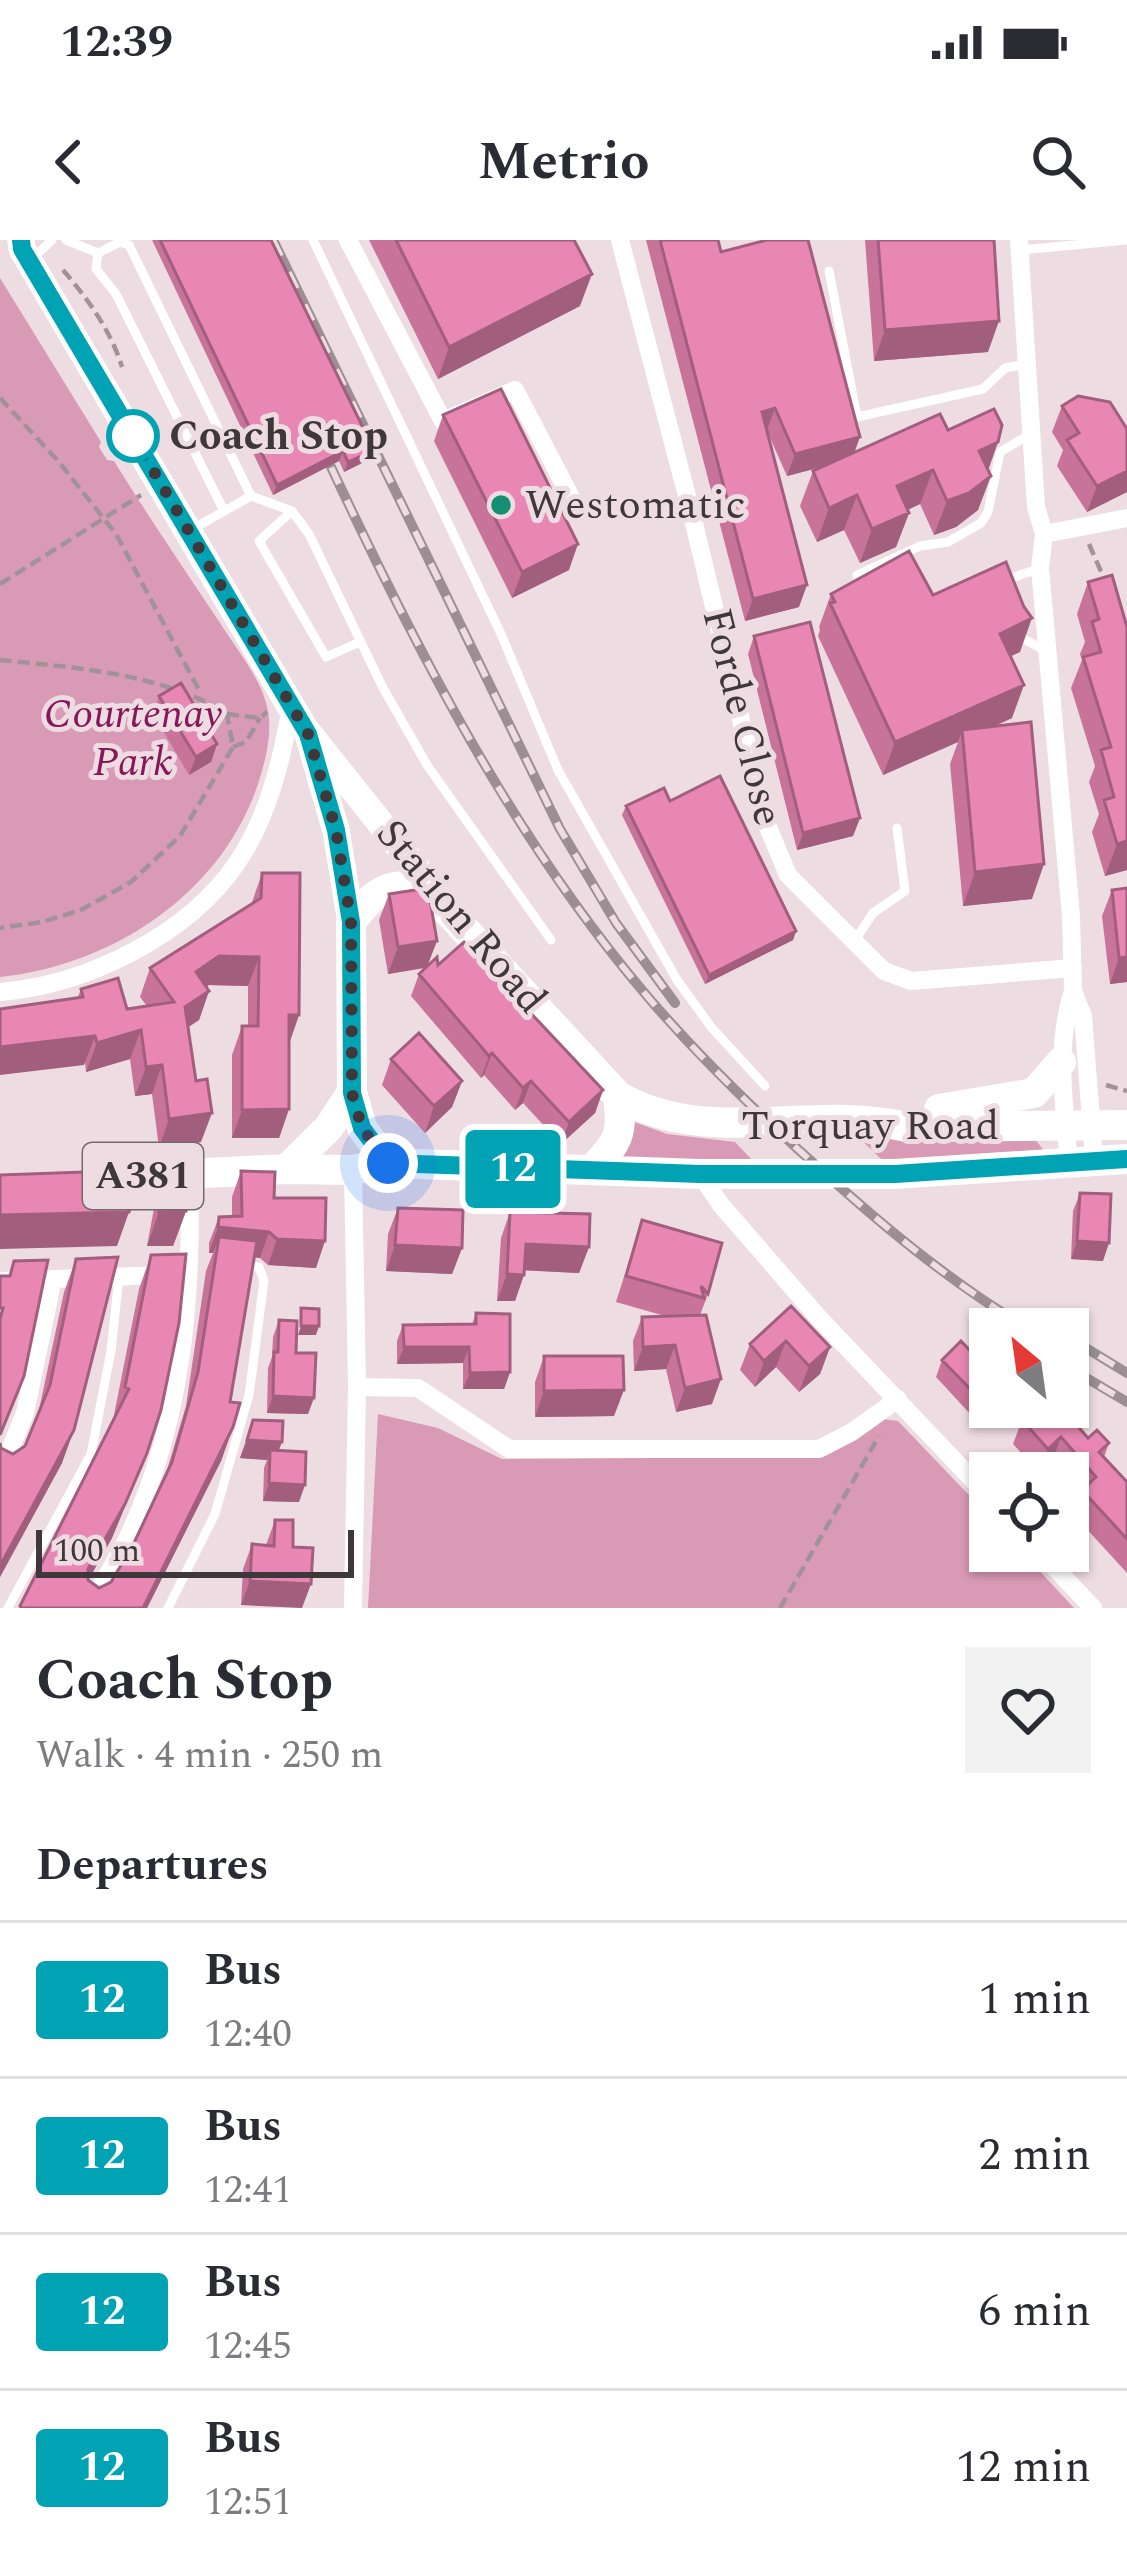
<!DOCTYPE html>
<html lang="en">
<head>
<meta charset="utf-8">
<style>
	body { margin:0; font-family:Spectral,serif; background:#f2f2f3; color:#2b2b33; height:100vh; display:flex; flex-direction:column; font-size:45px; white-space:nowrap }
	* { box-sizing:border-box; margin:0 }
	p { font-size:39px; color:#7c7c81 }
	.icon { flex:none; width:66px; height:66px; fill:none; stroke:currentColor; stroke-width:2; stroke-linecap:round; stroke-linejoin:round }
	.map { position:relative; height:1368px; overflow:hidden }
	.sheet { display:flex; flex-direction:column; background:#fff; flex:1 }
	.sheet>* { flex:none }
	.badge { padding:0 24px; border-radius:9px; font-size:42px; line-height:78px }
	.needle { width:78px; rotate:331deg }
	.fabs { position:absolute; left:969px; top:1068px; display:grid; gap:24px }
	.fabs a { display:grid; place-items:center; width:120px; height:120px; border-radius:0px; background:#fff; box-shadow:0 3px 9px #0004; font-size:60px }
	.scale { position:absolute; left:36px; bottom:30px; width:318px; box-sizing:border-box; padding-left:12px; border:6px solid #3f383b; border-top:0; font-size:33px; line-height:42px; white-space:nowrap; color:#3f383b; -webkit-text-stroke:9px #eedce3; paint-order:stroke }
	.you { position:absolute; width:60px; height:60px; margin:-30px; border:9px solid #fff; border-radius:50%; background:#1a73e8; box-shadow:0 0 0 18px #1a73e833 }
	.map>.badge { position:absolute; translate:-50% -50%; box-shadow:0 0 0 6px #fff }
	h2 { padding:0 36px; font-size:45px; line-height:108px }
	.round { display:grid; place-items:center; flex:none; width:126px; height:126px; border-radius:0px; background:#f2f2f3 }
	.overview { display:flex; align-items:center; justify-content:space-between; height:204px; padding:0 36px }
	h1 { font-size:57px; font-weight:700; line-height:90px }
	ul { padding:0; list-style:none }
	li { display:flex; align-items:center; gap:36px; height:156px; padding:0 36px; border-top:3px solid #e1e1e2 }
	li div { flex:1 }
	li b { display:block; font-size:45px }
	li em { font-style:normal }
	li .badge { min-width:132px; font-weight:700; text-align:center }
	.status { display:flex; justify-content:space-between; align-items:center; height:84px; padding:0 60px; background:#fff; direction:ltr }
	.status svg { height:33px; fill:currentColor }
	header { display:flex; justify-content:space-between; align-items:center; height:156px; padding:0 36px; background:#fff; font-size:54px; font-weight:700 }
	.map>svg:first-child { display:block }
	.green { fill:#d99ab5 }
	.lines { fill:none; stroke-linecap:round; stroke-linejoin:round }
	.path { stroke:#a09298; stroke-width:4.5; stroke-dasharray:12 6; stroke-linecap:butt }
	.service { stroke:#fff; stroke-width:9 }
	.minor { stroke:#fff; stroke-width:18 }
	.secondary { stroke:#fff; stroke-width:27 }
	.primary { stroke:#fff; stroke-width:30 }
	.rail-casing { stroke:#9b8f94; stroke-width:10 }
	.rail { stroke:#eedce3; stroke-width:6; stroke-dasharray:18; stroke-linecap:butt }
	.wall { fill:#c8749a }
	.shaded-wall { fill:#a25e7d }
	.building { fill:#e887b3; stroke:#a25e7d; stroke-width:3 }
	.line-casing { stroke:#fff; stroke-width:27 }
	.line { stroke:#00a3b4; stroke-width:18 }
	.walk { stroke:#3f383b; stroke-width:12; stroke-dasharray:0 21.6 }
	.stop-dot { fill:#fff; stroke:#00a3b4; stroke-width:6 }
	.poi-dot { fill:#158f74; stroke:#eedce3; stroke-width:4.5 }
	.labels { text-anchor:middle; dominant-baseline:central; stroke-width:10; stroke-linejoin:round; paint-order:stroke }
	.shield { fill:#eedce3; stroke:#74696d; stroke-width:3 }
	.shield-label { font-size:39px; font-weight:bold; fill:#3f383b }
	.stop-label { font-size:42px; font-weight:bold; fill:#3f383b; stroke:#eedce3; text-anchor:start }
	.poi-label { font-size:42px; fill:#3f383b; stroke:#eedce3; text-anchor:start }
	.park-label { font-size:42px; font-style:italic; fill:#891657; stroke:#eedce3 }
	.street-label { font-size:42px; fill:#3f383b; stroke:#eedce3 }
</style>
</head>
<body>
<div class="status"><b>12:39</b><svg viewBox="0 0 49 12"><path d="M0 12V9h3v3zM5 12V6h3v6zM10 12V3h3v9zM15 12V0h3v12zM26 1h20v11H26zM47 4h2v5h-2z"/></svg></div>
<header><svg class="icon" aria-label="back" viewBox="0 0 24 24"><path d="M15 5l-7 7 7 7"/></svg>Metrio<svg class="icon" aria-label="search" viewBox="0 0 24 24"><circle cx="10" cy="10" r="6"/><path d="M15 15l6 6"/></svg></header>
<div class="map">
<svg width="1127" height="1368" viewBox="0 0 1127 1368">
	<rect width="100%" height="100%" fill="#eedce3"/>
	<!-- green -->
	<path class="green" d="M0,38L101,202L99,207L107,220L114,221C148,276 184,329 220,383C235,407 259,436 266,463C274,489 266,519 258,544C221,654 113,725 0,737Z
		M629,880L667,894L735,902L754,922L615,919Z
		M871,895L1034,898L1046,913L882,920L860,899Z
		M378,1174L438,1188L502,1219L799,1217L882,1179L898,1181L990,1277V1311H1021L1074,1368H368Z"/>
	<g class="lines">
		<!-- path -->
		<path class="path" d="M63,30C88,59 111,91 122,127
			M0,158L59,222L116,294L201,454
			M1089,304L1106,343
			M0,344L141,255
			M0,420C72,427 166,434 227,474L233,507L180,596L131,642L81,670L42,682L0,688
			M227,474L260,478L267,472
			M233,507L246,502L260,478
			M1106,845L1127,851
			M780,1368L879,1196"/>
		<!-- service -->
		<path class="service" d="M66,0L98,13L120,2L129,5L251,256
			M313,0L501,394L558,530L677,740L712,788L765,846
			M1020,10L1127,0
			M98,13L96,29L116,54L224,271
			M34,17L52,0
			M829,31L857,177L983,149L1005,128L1027,124
			M292,271L259,301L326,417L360,402
			M189,291L251,256L292,271L309,294L382,446L427,525L551,700
			M857,335L920,306L948,302L981,283L988,272L1000,212L1032,193
			M1006,340L1040,328
			M1019,392L1020,397L1046,411
			M853,703L873,673L905,651L897,588
			M8,1368L91,1214L111,1111L119,1037
			M168,1368L215,1274L249,1155L264,1041L259,1027L245,1026"/>
		<!-- minor -->
		<path class="minor" d="M348,0L443,181L515,150L577,269
			M620,0L693,279L765,580L788,635L884,731L911,741L1073,728
			M1019,0L1036,267L1044,294L1040,328L1071,676L1073,751L1083,776L1094,919
			M1044,294L1127,278
			M0,752C86,745 187,696 237,623C268,577 282,520 291,466
			M1069,922C1064,865 1055,807 1073,751
			M700,934L721,965L819,1078L990,1258
			M0,1041L163,1035
			M357,1147L418,1148L509,1209H819L852,1192L898,1159
			M0,1234L25,1173L53,1039
			M1039,1311L1093,1368
			M88,1368C102,1344 117,1320 129,1295C182,1181 193,1058 189,934
			M353,1368L357,1147L353,930"/>
		<!-- secondary -->
		<path class="secondary" d="M21,0L22,9L298,480L417,629L428,650
			M308,494L336,591L351,682"/>
		<!-- primary -->
		<path class="primary" d="M939,869L1034,853L1061,822
			M388,923L362,888L352,852L351,682C373,652 391,639 428,650L618,856C709,908 810,864 906,887L1127,885
			M287,929L329,887L352,852
			M592,929C619,902 623,894 618,856
			M102,938L287,929L353,930L388,923L700,934H895L1127,919"/>
		<defs>
			<path id="rail" d="M273,0L560,589L616,683L675,763
				M316,195C408,392 505,589 647,756C700,818 759,875 820,929C885,988 953,1044 1029,1089
				M1068,1097L1127,1133
				M1068,1127L1127,1162"/>
		</defs>
		<!-- rail casing -->
		<use href="#rail" class="rail-casing"/>
		<!-- rail -->
		<use href="#rail" class="rail"/>
	</g>
	<!-- wall -->
	<path class="wall" d="M152,0H271L370,219L344,232L339,221L273,255Z
		M369,0H574L580,66L438,139Z
		M646,0H718L721,12L854,213L948,190L998,202L988,230L978,270L956,287L934,295L920,264L908,270L909,273L896,307L860,323L844,290L817,302L800,266L813,231L825,226L787,236L767,191L799,367L745,381Z
		M865,0H994L988,112L874,121Z
		M1062,166L1127,189V252L1087,272L1057,226L1063,210L1052,192Z
		M443,175L569,330L512,358L434,201Z
		M1112,335L1127,630L1105,636L1092,592L1099,574L1089,542L1095,526L1071,448L1082,420L1080,414L1085,402L1077,374L1088,342Z
		M831,354L933,355L1020,412L1010,416L1012,478L993,487L1032,659L963,666L950,524L958,502L883,535L818,396L820,390L819,387Z
		M754,396L860,578L853,596L797,610L748,414Z
		M159,456L217,504L211,522L189,535L153,474Z
		M670,561L796,691L793,700L705,744L622,575L626,566Z
		M262,633L299,775L289,803V869L279,898H232V815L242,786H248V746L209,745L206,747L209,751L199,780L188,787L201,902L159,908L152,854L135,856L130,819L86,832L78,757L81,749L127,769L147,766L140,757L150,728L251,665Z
		M1112,650L1127,742L1110,744L1102,676Z
		M389,654L428,726L438,725L603,850L595,873L561,904L523,863L515,870L484,835L481,838L411,756L419,734L426,728L388,734L379,680Z
		M391,819L462,841L452,867L425,893L382,845Z
		M168,929L186,971L173,1006H147L155,963Z
		M241,931L274,958L316,1028L268,1025L260,1018L254,1017L230,1162L233,1187L221,1221L147,1368H19L113,1180L139,1049L151,1015L147,1213L112,1298L88,1340L99,1348L111,1342L133,1305L165,1237L186,1166L206,1031L213,1013H209V1003L219,977L232,976V957Z
		M1080,953L1103,1021L1071,1019L1073,971Z
		M398,968L462,1008L452,1034L386,1031L388,994Z
		M510,972L589,1007L579,1033L525,1030L515,1061H497L501,998Z
		M642,980L708,1054L700,1075L712,1164L676,1172L666,1129L634,1131L633,1101L642,1077L665,1076L616,1062Z
		M76,1019L62,1223L0,1337V1203L1,1208L13,1214L25,1206L39,1170L64,1052Z
		M791,1066L830,1107L820,1134L799,1152L776,1127L755,1147L740,1130L750,1104Z
		M476,1073L510,1132L504,1149H463V1123L397,1124V1101L403,1085L472,1084Z
		M279,1080L296,1113L308,1174L267,1173L268,1128L272,1117L273,1097Z
		M544,1116L614,1176L535,1177V1142Z
		M942,1120L990,1132L972,1176L936,1137Z
		M253,1180L279,1210L299,1262L263,1261L264,1228L267,1220L240,1218Z
		M1022,1180L1109,1203L1104,1217L1127,1242V1333L1073,1274L1081,1254L1068,1240V1233H1062L1052,1222L1039,1233L1013,1204Z
		M275,1280L293,1307L241,1365L243,1329L252,1304L266,1305Z"/>
	<!-- shaded-wall -->
	<path class="shaded-wall" d="M592,34L580,66L438,139L449,107Z
		M999,81L988,112L874,121L885,90Z
		M775,168L767,190L762,172Z
		M860,197L852,219L787,236L795,214Z
		M998,202L986,236L979,211Z
		M374,210L370,219L344,232L348,222Z
		M343,211L339,221L273,255L277,245Z
		M1127,229V252L1087,272L1097,246Z
		M933,230L920,264L884,280L897,246Z
		M991,236L978,270L956,287L934,295L947,261Z
		M857,255L844,290L817,302L829,268Z
		M909,273L896,307L860,323L872,289Z
		M578,304L569,330L512,358L522,332Z
		M807,345L799,367L745,381L753,359Z
		M1032,378L1020,412L987,427L1000,394Z
		M1024,445L1012,478L963,500L962,490L958,502L883,535L895,502Z
		M217,504L211,522L189,535L196,517Z
		M860,578L853,596L797,610L803,593Z
		M1127,601V630L1105,636L1117,604Z
		M1044,624L1032,659L963,666L975,632Z
		M796,691L793,700L705,744L709,735Z
		M437,701L427,727L388,734L398,707Z
		M219,716L259,717L248,746L209,745L186,761L196,732Z
		M1127,717V742L1110,744L1119,718Z
		M209,751L199,780L175,796L185,767Z
		M289,775H299L289,804Z
		M141,790L130,819L86,832L97,803Z
		M95,796L84,825L0,835V807Z
		M492,813L484,835L481,838L489,816Z
		M162,825L152,854L135,856L146,827Z
		M462,841L452,867L425,893L434,866Z
		M531,841L523,863L515,870L523,848Z
		M603,850L595,873L561,904L569,882Z
		M289,869L279,898H232L242,870Z
		M212,873L201,902L159,908L169,879Z
		M186,971L173,1006H147L159,972Z
		M129,972L117,1006L0,1009V975Z
		M218,987L269,992L260,1018L216,1013L219,997L213,1013H209Z
		M277,999L325,1001L316,1028L268,1025Z
		M1077,1001L1109,1003L1103,1021L1071,1019Z
		M526,1004L589,1007L579,1033L517,1030Z
		M395,1005L462,1008L452,1034L386,1031Z
		M507,1034L524,1035L515,1061H497Z
		M301,1086H319L316,1095H298Z
		M786,1101L776,1127L755,1147L764,1121Z
		M675,1105L666,1129L634,1131L643,1107Z
		M404,1107H469L463,1123L397,1124Z
		M830,1107L820,1134L799,1152L809,1126Z
		M510,1132L504,1149H463L470,1133Z
		M721,1139L712,1164L676,1172L685,1148Z
		M990,1148V1159L972,1176L979,1158Z
		M624,1150L614,1176L535,1177L544,1151Z
		M273,1156L314,1158L308,1174L267,1173Z
		M233,1187L221,1221L147,1368H143Z
		M74,1190L62,1223L0,1337V1326Z
		M1061,1197L1052,1222L1039,1233L1048,1209Z
		M247,1200L282,1202L275,1220L270,1210L267,1220L240,1218Z
		M147,1213L112,1298L76,1362L88,1329Z
		M269,1243L305,1245L299,1262L263,1261Z
		M250,1341L311,1344L302,1368L241,1365Z"/>
	<!-- building -->
	<path class="building" d="M160,0H271L374,210L348,222L343,211L277,245Z
		M396,0H574L592,34L449,107Z
		M660,0H718L721,12L767,0H808L860,197L795,214L775,168L762,172L807,345L753,359Z
		M878,0H994L999,81L885,90Z
		M501,149L578,304L522,332L443,175Z
		M1078,156L1110,162L1127,189V231L1097,246L1067,200L1079,193L1062,166Z
		M994,169L1002,185L998,202L979,211L991,236L969,253L947,261L933,230L897,246L909,273L872,289L857,255L829,268L813,231L940,174L948,190Z
		M909,311L933,355L1006,322L1024,367L1032,378L1000,394L1024,445L895,502L830,363L835,362L831,354Z
		M1112,335L1127,387V601L1117,604L1104,560L1114,557L1101,510L1111,507L1083,417L1101,412L1092,382L1099,379L1088,342Z
		M810,382L860,578L803,593L754,396Z
		M181,443L217,504L196,517L159,456Z
		M1031,482L1044,624L975,632L962,490Z
		M720,536L796,691L709,735L626,566L664,548L670,561Z
		M262,633H300L299,775H289V869L242,870V786H258L259,717L219,716L196,732L209,751L185,767L196,841L207,839L212,873L169,879L162,825L146,827L141,790L97,803L95,796L0,807V769L83,757L81,749L118,738L127,769L174,762L150,728L261,658Z
		M428,648L437,701L398,707L389,654Z
		M1127,648V717L1119,718L1112,650Z
		M464,702L603,850L569,882L531,841L523,848L492,813L489,816L419,734L437,717L438,725Z
		M419,793L462,841L434,866L391,819Z
		M185,928L186,971L159,972L168,929Z
		M140,930L129,972L0,975V935Z
		M241,931L275,932L274,958H326L325,1001L277,999L269,992L218,987L219,977L242,976Z
		M1080,953L1111,954L1109,1003L1077,1001Z
		M398,968L463,970L462,1008L395,1005Z
		M510,972L590,974L589,1007L526,1004L524,1035L507,1034Z
		M642,980L722,1003L708,1054L701,1046L704,1058L626,1036Z
		M219,997L257,1001L230,1162L240,1163L233,1187L143,1368H22L20,1366L129,1149L125,1147L151,1015L186,1014L179,1083L161,1170L147,1213L125,1264L88,1329V1340L99,1348L111,1342L133,1305L172,1222L198,1132Z
		M118,1017L74,1190L0,1326V1203L1,1208L13,1214L25,1206L50,1145L76,1019Z
		M48,1020L24,1136L0,1195V1079L3,1068H0V1036H10L14,1021Z
		M791,1066L830,1107L809,1126L786,1101L764,1121L750,1104Z
		M301,1068L319,1069V1086H301Z
		M476,1073L510,1074V1132L470,1133L469,1107H404L403,1085L476,1084Z
		M706,1075L721,1139L685,1148L675,1105L643,1107L642,1077Z
		M279,1080L297,1081L296,1113H316L314,1158L273,1156L274,1112H278Z
		M961,1101L990,1132V1148L979,1158L942,1120Z
		M544,1116H623L624,1150L544,1151Z
		M1035,1167H1061L1088,1198L1097,1190L1109,1203L1099,1212L1127,1242V1299L1082,1250L1096,1237L1061,1197L1048,1209L1022,1180Z
		M253,1180L283,1181L282,1202L247,1200Z
		M270,1210L306,1212L305,1245L269,1243Z
		M275,1280H293V1307L313,1308L311,1344L250,1341L252,1304L274,1306Z"/>
	<g class="lines">
		<defs>
			<path id="line" d="M21,0L22,9L308,494L336,590L351,682L352,853L362,888L388,923L700,934H895L1127,919"/>
		</defs>
		<!-- line casing -->
		<use href="#line" class="line-casing"/>
		<!-- line -->
		<use href="#line" class="line"/>
		<!-- walk -->
		<path class="walk" d="M133,196L308,494L336,590L351,682L352,853L362,888L388,923"/>
	</g>
	<!-- markers -->
	<circle class="stop-dot" cx="133" cy="196" r="24"/>
	<circle class="poi-dot" cx="501" cy="265" r="12"/>
	<g class="labels">
		<!-- shield labels -->
		<rect class="shield" x="83" y="903" width="120" height="66" rx="9"/>
		<g class="shield-label">
			<text x="143" y="936">A381</text>
		</g>
		<!-- stop labels -->
		<g class="stop-label">
			<text x="169" y="196">Coach Stop</text>
		</g>
		<!-- poi labels -->
		<g class="poi-label">
			<text x="525" y="265">Westomatic</text>
		</g>
		<!-- park labels -->
		<g class="park-label">
			<text x="133" y="474">Courtenay<tspan x="133" dy="48">Park</tspan></text>
		</g>
		<!-- street labels -->
		<g class="street-label">
			<text transform="translate(742 477) rotate(76)">Forde Close</text>
			<text transform="translate(461 677) rotate(50)">Station Road</text>
			<text x="870" y="886">Torquay Road</text>
		</g>
	</g>
</svg>
<div class="fabs">
<a><svg class="needle" viewBox="-14 -14 28 28"><path d="M0-13l5 13h-10z" fill="#e53935"/><path d="M0 13l5-13h-10z" fill="#7c7c81"/></svg></a>
<a><svg class="icon" aria-label="locate" viewBox="0 0 24 24"><circle cx="12" cy="12" r="6"/><path d="M12 2v4M12 18v4M2 12h4M18 12h4"/></svg></a>
</div>
<div class="scale">100 m</div>
<div class="you" style="left:388px;top:923px"></div>
<b class="badge" style="left:513px;top:929px;background:#00a3b4;color:#fff">12</b>
</div>
<section class="sheet">
<div class="overview"><div><h1>Coach Stop</h1><p>Walk · 4 min · 250 m</p></div><a class="round"><svg class="icon" aria-label="heart" viewBox="0 0 24 24"><path d="M12 20l-8-8c-3-5 5-10 8-4 3-6 11-1 8 4z"/></svg></a></div>
<h2>Departures</h2>
<ul>
<li><span class="badge" style="background:#00a3b4;color:#fff">12</span><div><b>Bus</b><p>12:40</p></div><em>1 min</em></li>
<li><span class="badge" style="background:#00a3b4;color:#fff">12</span><div><b>Bus</b><p>12:41</p></div><em>2 min</em></li>
<li><span class="badge" style="background:#00a3b4;color:#fff">12</span><div><b>Bus</b><p>12:45</p></div><em>6 min</em></li>
<li><span class="badge" style="background:#00a3b4;color:#fff">12</span><div><b>Bus</b><p>12:51</p></div><em>12 min</em></li>
</ul>
</section>
</body>
</html>
